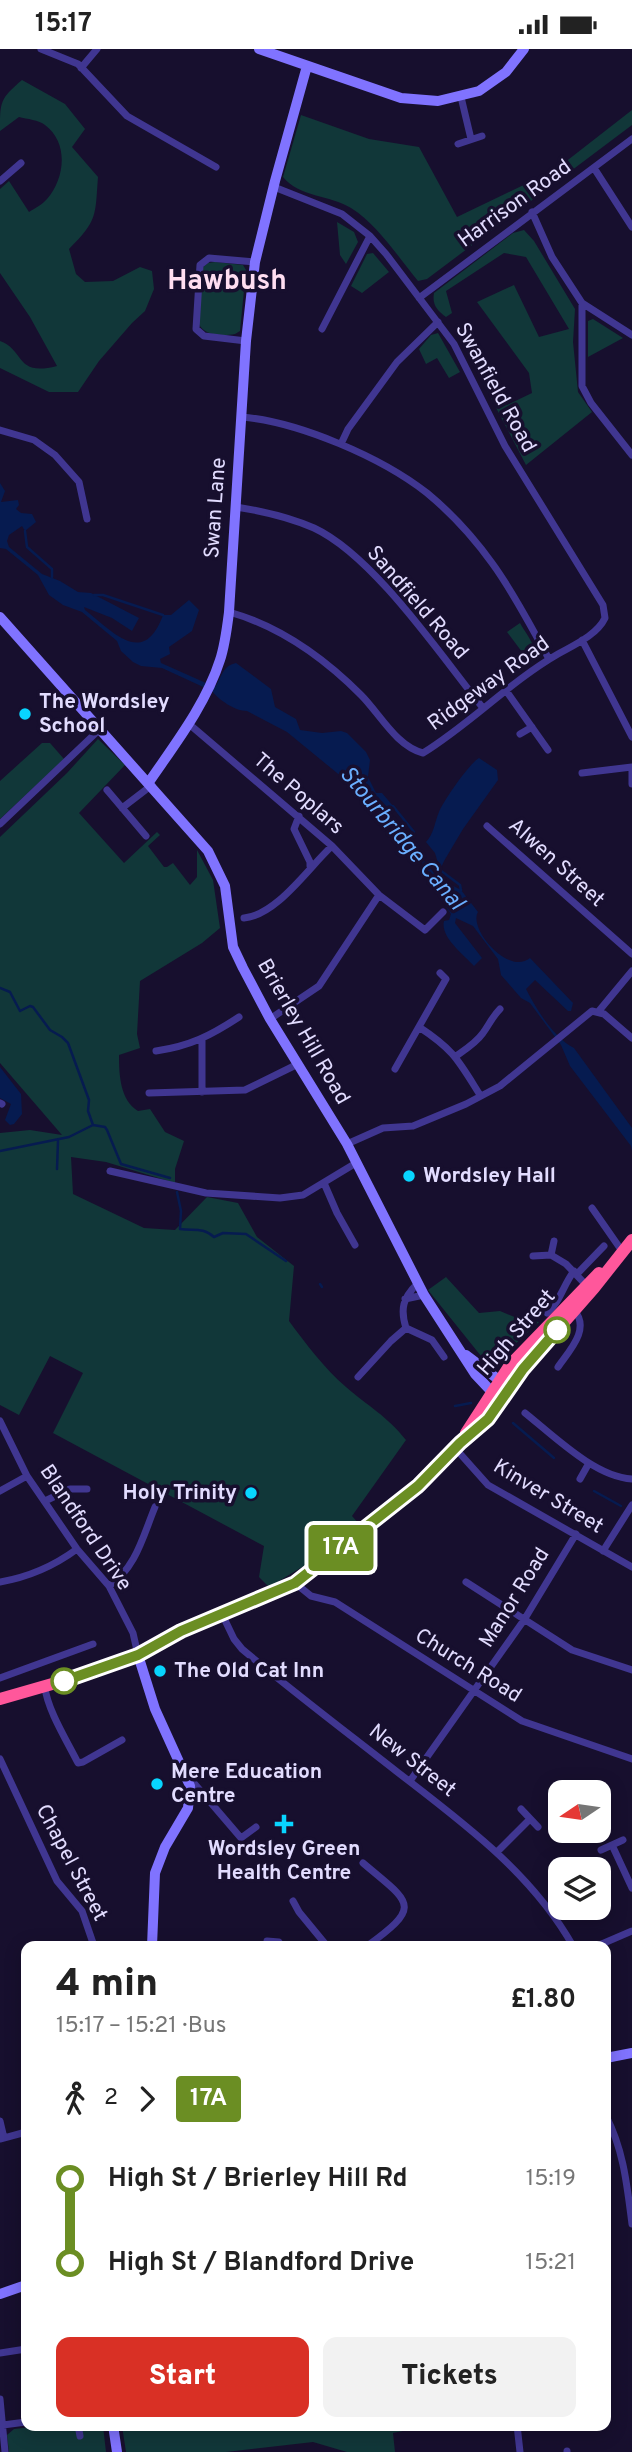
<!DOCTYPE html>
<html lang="en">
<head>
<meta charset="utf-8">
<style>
	body { margin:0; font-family:Overpass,sans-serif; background:#f2f2f2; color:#222; height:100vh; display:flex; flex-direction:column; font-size:26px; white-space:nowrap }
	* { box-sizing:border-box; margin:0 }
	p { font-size:23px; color:#767676 }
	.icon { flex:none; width:38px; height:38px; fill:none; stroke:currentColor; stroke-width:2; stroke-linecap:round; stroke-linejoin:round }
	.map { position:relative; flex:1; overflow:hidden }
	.details { position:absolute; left:21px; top:1892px; width:590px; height:490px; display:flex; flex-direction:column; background:#fff; border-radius:14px; box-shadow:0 4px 18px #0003 }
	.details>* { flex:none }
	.badge { padding:0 14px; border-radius:5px; font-size:24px; line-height:46px }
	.needle { width:46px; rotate:257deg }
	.controls { position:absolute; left:548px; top:1731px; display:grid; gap:14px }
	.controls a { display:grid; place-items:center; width:63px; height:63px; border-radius:14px; background:#fff; box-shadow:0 4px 18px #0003; font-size:35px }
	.map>.badge { position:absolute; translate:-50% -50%; box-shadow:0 0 0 4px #fff }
	.legs { display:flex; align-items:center; gap:10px; height:77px; padding:0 35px; font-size:23px }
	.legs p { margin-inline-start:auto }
	.overview { display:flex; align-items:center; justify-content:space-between; height:119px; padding:0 35px }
	h1 { font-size:38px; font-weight:800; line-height:52px }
	.cta { display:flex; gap:14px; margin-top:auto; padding:14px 35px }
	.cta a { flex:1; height:80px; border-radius:14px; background:#d93025; color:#fff; font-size:28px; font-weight:800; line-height:80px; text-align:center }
	.cta a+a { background:#f2f2f2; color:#222 }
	ul { padding:0 35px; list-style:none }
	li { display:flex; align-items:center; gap:24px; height:84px; font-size:26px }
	li i { display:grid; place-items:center; width:10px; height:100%; margin:0 9px; background:currentColor }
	li i::after { content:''; width:18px; height:18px; margin:-9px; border:5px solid; border-radius:50%; background:#fff }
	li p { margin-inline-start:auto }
	li:first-child i { background:linear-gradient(#0000 50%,currentColor 0) }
	li:last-child i { background:linear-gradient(currentColor 50%,#0000 0) }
	.status { display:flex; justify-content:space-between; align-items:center; height:49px; padding:0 35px; background:#fff; direction:ltr }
	.status svg { height:19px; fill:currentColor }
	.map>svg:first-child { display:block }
	.green { fill:#113739 }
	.water { fill:#061b50 }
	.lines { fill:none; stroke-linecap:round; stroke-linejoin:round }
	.stream { stroke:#061b50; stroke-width:2.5 }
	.street { stroke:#403691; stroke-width:7 }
	.secondary { stroke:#8073ff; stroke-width:10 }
	.highway { stroke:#ff579b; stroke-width:12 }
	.line-1-casing { stroke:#fff; stroke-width:16 }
	.line-1 { stroke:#6b8e23; stroke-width:10 }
	.poi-dot { fill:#08d5ff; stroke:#170f2e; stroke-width:2.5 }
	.stop-1-dot { fill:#fff; stroke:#6b8e23; stroke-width:3.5 }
	.labels { text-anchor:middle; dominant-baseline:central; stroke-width:7; stroke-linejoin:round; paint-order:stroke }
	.street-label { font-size:21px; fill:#e2dcff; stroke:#170f2e }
	.poi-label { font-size:21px; font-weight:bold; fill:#e2dcff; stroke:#170f2e; text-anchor:start }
	.water-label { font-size:23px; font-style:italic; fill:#6aafff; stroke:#170f2e }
	.district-label { font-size:28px; font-weight:bold; fill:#ffdef1; stroke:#170f2e }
</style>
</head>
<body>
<div class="status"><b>15:17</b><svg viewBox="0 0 49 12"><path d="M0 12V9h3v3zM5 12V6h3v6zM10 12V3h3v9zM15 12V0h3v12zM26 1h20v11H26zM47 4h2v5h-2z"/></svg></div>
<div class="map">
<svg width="632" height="2403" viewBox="0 0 632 2403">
	<rect width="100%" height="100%" fill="#170f2e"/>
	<!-- green -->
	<path class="green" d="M22,31L65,55L85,80L72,98L98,128C95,167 98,171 69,200L76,225L85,233L113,232L140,218L152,222L154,240L145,262L132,274L99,312L78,343H49L0,319V292C25,301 15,328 57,317L30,268L0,224V140L9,132L29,163C35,159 42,156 47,150C65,129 69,94 45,76C39,71 27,70 19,68L0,82C0,52 0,50 22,31Z
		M632,61V76L427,230L418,232C398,208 378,176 351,159C330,146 299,148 283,128L301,66L369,90L419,98L457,168L555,121Z
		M337,173L354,183L358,193L346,215L340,206Z
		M524,181L534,192L575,260L573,293L578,343L592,363L526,416L457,284L507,356L532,344L529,324L477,253L514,236L539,288L569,280L526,208L504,204L446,242L452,264L446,268C437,261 432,256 434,244L513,184Z
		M373,204L389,223L362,244L351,237L367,205Z
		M215,213L243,216L246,221L240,282L235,285C223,287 204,287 199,275L203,218L208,214Z
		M593,270L623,289L588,308V272Z
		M438,284L460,323L449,329L437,309L426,315L419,300L431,286Z
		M520,574C527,587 542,602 531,615L507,583Z
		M98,690L125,716L79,764L124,814L157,783L160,786L148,797L164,818H167L173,814L190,836L197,828V801L213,831L220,879L202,894L140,932L137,985L140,999L119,1006C119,1026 120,1051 138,1062L150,1060L165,1083L184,1092L175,1120V1134L106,1113L71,1108L73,1145L144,1179L175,1181L207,1148L238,1154L257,1188L294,1217L289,1272C306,1295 324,1319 346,1338C368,1357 387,1367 406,1391L352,1467L360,1476L307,1515L269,1538L259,1528L264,1497L53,1384L83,1324L50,1307L19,1366L0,1356V1084L30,1081L62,1086L0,1014V788L67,724Z
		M42,694H50L64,710L0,770V732Z
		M446,1228L479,1264L500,1262L519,1270L539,1273L497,1312H485L428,1241Z
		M41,2377H103L106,2403H9L7,2386L14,2380Z
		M122,2377V2376L428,2377L393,2384L395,2403H347L313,2393L226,2403H126Z"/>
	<!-- water -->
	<path class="water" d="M0,434L5,442L1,453L18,451L19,456L16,460L21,464L32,465L36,473L25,482L22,477L9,486L7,492L9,498L42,525L60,532L78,543L91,544L139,569L132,582L112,569L84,558L85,561C113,583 144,619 163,566H171L189,551L199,561L192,582L169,598L170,605L160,610L161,614L215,638C222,628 222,617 236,614L271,640L275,658L296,670L300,681L322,684L341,682L347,684L366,703L370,711L368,728L376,744H382L393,757H387L389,768L438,829L461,841L478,863C468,879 508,927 530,909L573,954L571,962H568L535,931L526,940C536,960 554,989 574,999L632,1079V1102L631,1097L570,1017L561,996L530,954L521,949L501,926L498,910L473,877L456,869L455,874L482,909L474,917C463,905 440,888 444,872L449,871L451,865L440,849L435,831L383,765L376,762L348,733L287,683L247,662C235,662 219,651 212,642L162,619L141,617L133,613L121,602L117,592L82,563L63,556L49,546L38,526L6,500L0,499Z
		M479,709L497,721L498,731L463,780L444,812L440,821L435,804L426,793C434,785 435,772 439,763C444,751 469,715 479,709Z
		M0,1018L21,1045L22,1065L14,1075L10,1076L5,1071L11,1055L0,1049Z"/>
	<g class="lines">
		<!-- stream -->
		<path class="stream" d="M25,482L27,498L52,520V528
			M94,546H103L163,566
			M393,757L414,783
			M440,821L460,836L461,841
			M0,939L10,943L20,962L30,957L33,958L50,981L62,988L68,994L89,1051L88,1062L93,1076L105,1078L107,1081L121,1115L170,1129
			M0,1102L69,1088L93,1076
			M57,1120L58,1092
			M177,1143L181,1162L180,1180C194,1182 203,1178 214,1188L223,1184L246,1185L286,1212
			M320,1235L322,1238
			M455,1357L471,1354
			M513,1374L554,1409
			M594,1442L621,1457"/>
		<!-- street -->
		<path class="street" d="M41,0L78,15L127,67L216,118
			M81,19L97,0
			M461,48L471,90
			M458,95L482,87
			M594,119L632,178
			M0,132L21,114
			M532,163L552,208L582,254L632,286
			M419,249L632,90
			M582,254V337L591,354L632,406
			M322,280L370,187
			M246,292L204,287L196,280L200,216L209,209L255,213
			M242,368C299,373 381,408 427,444C450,463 474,489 492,514C514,544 531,578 549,610
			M0,381L34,391L55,406L79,433L87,470
			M341,395L348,380L397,313L438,273
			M236,458C262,462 289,468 314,479C374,507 441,607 483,659
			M229,563C279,577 324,609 361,646C380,665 396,697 423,704C470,675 511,632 558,605C574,596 597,586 605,569L603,556L505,397L454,295L386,205L370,187L342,165L274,138
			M582,591L632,688
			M507,643L548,701
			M189,675L332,797L379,846L425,881L443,863
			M520,685L532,678
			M632,719V735
			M582,724L632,718
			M107,741L146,787
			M122,759L152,736
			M299,767L294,780L310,813V817
			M0,775L100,680
			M487,777L632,905
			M244,869C277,866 308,819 332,797
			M598,963L632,922
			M270,970L319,937L379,846
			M419,978C454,1001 458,1011 480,1046
			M202,991V1043
			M156,1002C190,997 210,987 239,968
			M456,1007C466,1000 476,994 483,984C489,976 492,968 500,960
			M395,1020L446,930L440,924
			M149,1044L245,1041L298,1015
			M0,1054L2,1055
			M347,1095L383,1079L413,1077L466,1055L500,1037L592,962L604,965L632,989
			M110,1122L206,1144L280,1149L303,1146L356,1114
			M324,1134L337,1164L355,1196
			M592,1159L622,1202
			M551,1206L566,1215L587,1237
			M533,1207L551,1206L554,1192
			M577,1225L604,1197
			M405,1250L424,1246
			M547,1264C561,1252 563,1236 574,1222
			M406,1279L432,1291L444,1308
			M558,1318C569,1302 591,1280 574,1261
			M358,1328L391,1292L406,1279C400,1260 403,1249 417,1235
			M525,1364C554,1387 595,1428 632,1430
			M0,1372L27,1427L77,1500L109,1537L133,1584L138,1606
			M455,1399L488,1436L632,1518
			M580,1430L589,1414
			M0,1442L27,1427
			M45,1452L70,1440H87
			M603,1502L632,1456
			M0,1533C29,1528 54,1517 77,1500
			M466,1533L572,1601L632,1621
			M295,1534L311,1547L335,1553L522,1672L632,1710
			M109,1537C136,1519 143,1487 155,1458
			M222,1565L234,1590L242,1600C292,1642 345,1682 396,1722C462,1773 531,1823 573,1897
			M0,1629L93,1595
			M45,1638C47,1660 67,1692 78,1714L83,1713L122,1691
			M0,1710L57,1832L82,1862L94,1897
			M187,1726L241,1789L256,1778
			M410,1732L524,1571L576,1485
			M521,1760L538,1778
			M612,1796L632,1839
			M601,1801L623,1791
			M497,1803L530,1770
			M363,1814C410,1854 424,1856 367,1897
			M293,1852L299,1863L327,1897
			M267,1892L279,1893L281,1897
			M597,1897L632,1882
			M606,2067C624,2102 627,2137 632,2175
			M0,2072L4,2089
			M0,2090L26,2083
			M0,2304L26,2300
			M0,2350L5,2403
			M3,2376L26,2373
			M78,2376L80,2387
			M517,2376L520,2403
			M567,2402V2403"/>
		<!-- secondary -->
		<path class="secondary" d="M259,0L401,49L438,52L479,42L506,23L524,0
			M0,568L208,802L225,837L233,898L243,919L270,970L347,1095L424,1246L475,1325L491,1342L499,1344
			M149,733C175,695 206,655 220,611C225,596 227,579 229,563L246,292L255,213L275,132L307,17
			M466,1306L499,1331L502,1338
			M138,1606L155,1660L190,1737L188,1759L165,1798L155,1824L152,1897
			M606,2009L632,2004
			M0,2245L26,2236
			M113,2376L117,2403"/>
		<!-- highway -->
		<path class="highway" d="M466,1384L510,1316L599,1224
			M0,1650L80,1627L138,1606L181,1582L295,1534L418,1437L460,1393L488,1370L523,1320L594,1239L632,1191"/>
	</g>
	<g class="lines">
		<defs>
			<path id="line-1" d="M64,1632L138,1606L181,1582L295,1534L418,1437L460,1394L488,1370L523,1320L557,1281"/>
		</defs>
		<!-- line-1 casing -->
		<use href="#line-1" class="line-1-casing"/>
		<!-- line-1 -->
		<use href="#line-1" class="line-1"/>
	</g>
	<!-- markers -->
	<g class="poi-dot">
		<circle cx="25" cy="665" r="7"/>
		<circle cx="409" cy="1127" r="7"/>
		<circle cx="251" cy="1444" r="7"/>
		<circle cx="160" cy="1622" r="7"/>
		<circle cx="157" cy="1735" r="7"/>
		<path d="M280.5 1764.5h7v7h7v7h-7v7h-7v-7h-7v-7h7z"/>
	</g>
	<g class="stop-1-dot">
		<circle cx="557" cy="1281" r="12"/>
		<circle cx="64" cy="1632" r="12"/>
	</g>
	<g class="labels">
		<!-- street labels -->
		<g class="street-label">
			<text transform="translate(515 155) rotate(-36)">Harrison Road</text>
			<text transform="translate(495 339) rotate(61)">Swanfield Road</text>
			<text transform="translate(216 459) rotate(-86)">Swan Lane</text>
			<text transform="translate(417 554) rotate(49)">Sandfield Road</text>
			<text transform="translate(489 635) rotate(-36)">Ridgeway Road</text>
			<text transform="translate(298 745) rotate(41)">The Poplars</text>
			<text transform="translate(556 814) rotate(42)">Alwen Street</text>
			<text transform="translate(303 983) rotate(60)">Brierley Hill Road</text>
			<text transform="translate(517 1284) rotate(-49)">High Street</text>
			<text transform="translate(548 1448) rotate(31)">Kinver Street</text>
			<text transform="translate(85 1479) rotate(56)">Blandford Drive</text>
			<text transform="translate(515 1549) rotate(-58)">Manor Road</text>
			<text transform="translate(468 1617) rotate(32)">Church Road</text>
			<text transform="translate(412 1712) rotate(38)">New Street</text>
			<text transform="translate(71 1814) rotate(62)">Chapel Street</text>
		</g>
		<!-- poi labels -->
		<g class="poi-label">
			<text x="39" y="653">The Wordsley<tspan x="39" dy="24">School</tspan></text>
			<text x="423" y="1127">Wordsley Hall</text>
			<text x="237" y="1444" text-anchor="end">Holy Trinity</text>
			<text x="174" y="1622">The Old Cat Inn</text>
			<text x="171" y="1723">Mere Education<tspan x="171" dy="24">Centre</tspan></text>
			<text x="284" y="1800" text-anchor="middle">Wordsley Green<tspan x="284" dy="24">Health Centre</tspan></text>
		</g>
		<!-- water labels -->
		<g class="water-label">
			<text transform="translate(401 790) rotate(50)">Stourbridge Canal</text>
		</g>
		<!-- district labels -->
		<g class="district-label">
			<text x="227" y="233">Hawbush</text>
		</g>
	</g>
</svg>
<div class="controls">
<a><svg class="needle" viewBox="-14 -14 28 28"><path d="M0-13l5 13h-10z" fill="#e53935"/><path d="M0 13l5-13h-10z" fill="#767676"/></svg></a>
<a><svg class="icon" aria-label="layers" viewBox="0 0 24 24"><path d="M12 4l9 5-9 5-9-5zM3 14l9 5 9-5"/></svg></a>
</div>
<b class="badge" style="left:341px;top:1499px;background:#6b8e23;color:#fff">17A</b>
<section class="details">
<div class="overview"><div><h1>4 min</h1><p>15:17 – 15:21 · Bus</p></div><b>£1.80</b></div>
<div class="legs"><svg class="icon" aria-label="walk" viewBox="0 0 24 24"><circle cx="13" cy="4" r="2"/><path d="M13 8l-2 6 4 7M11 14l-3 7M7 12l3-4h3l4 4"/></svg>2<svg class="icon" aria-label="forward" viewBox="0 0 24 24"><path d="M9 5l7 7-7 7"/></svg><b class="badge" style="background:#6b8e23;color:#fff">17A</b></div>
<ul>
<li><i style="color:#6b8e23"></i><b>High St / Brierley Hill Rd</b><p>15:19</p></li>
<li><i style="color:#6b8e23"></i><b>High St / Blandford Drive</b><p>15:21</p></li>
</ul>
<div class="cta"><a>Start</a><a>Tickets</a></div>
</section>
</div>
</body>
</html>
